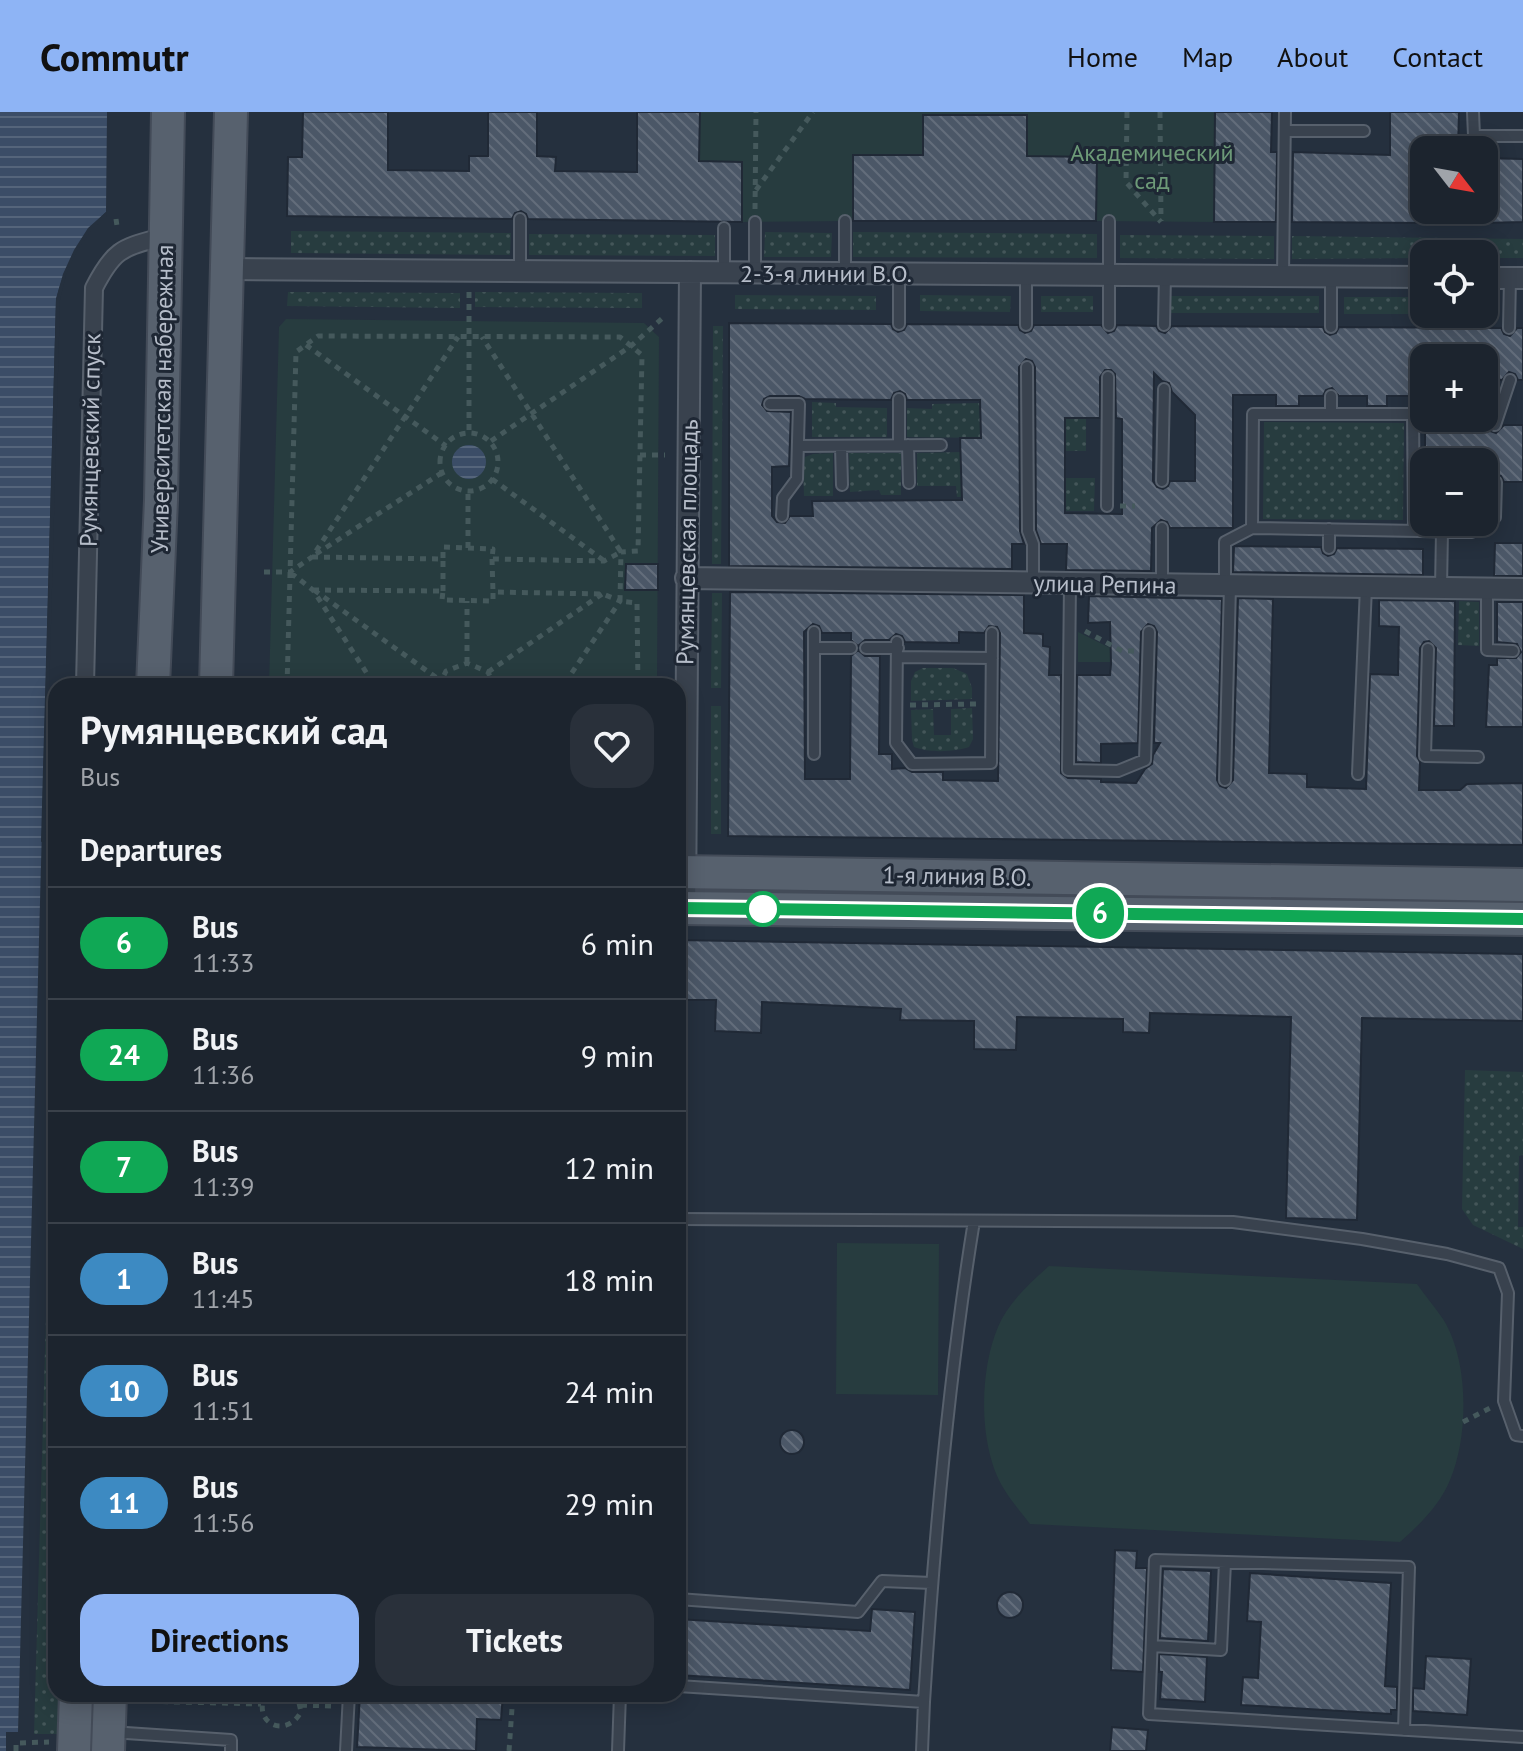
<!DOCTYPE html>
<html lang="en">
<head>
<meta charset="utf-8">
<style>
	body { margin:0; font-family:"PT Sans",sans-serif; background:#29303a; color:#f1f3f6; height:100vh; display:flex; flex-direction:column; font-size:30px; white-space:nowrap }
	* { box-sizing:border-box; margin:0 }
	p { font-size:26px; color:#a0a4aa }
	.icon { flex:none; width:44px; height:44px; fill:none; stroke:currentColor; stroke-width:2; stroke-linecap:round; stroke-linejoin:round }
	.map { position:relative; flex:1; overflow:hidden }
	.panel { position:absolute; left:48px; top:566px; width:638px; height:1024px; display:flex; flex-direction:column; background:#1c242e; border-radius:24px; box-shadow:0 4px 20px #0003,0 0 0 2px #3a414a }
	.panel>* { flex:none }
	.badge { padding:0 16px; border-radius:26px; font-size:28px; line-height:52px }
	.needle { width:52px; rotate:121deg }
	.buttons { position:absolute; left:1410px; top:24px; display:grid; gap:16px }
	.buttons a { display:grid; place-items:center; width:88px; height:88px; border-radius:16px; background:#1c242e; box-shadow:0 4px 20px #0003,0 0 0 2px #3a414a; font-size:40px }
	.map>.badge { position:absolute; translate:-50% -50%; box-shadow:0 0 0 4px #fff }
	h2 { padding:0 32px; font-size:30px; line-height:72px }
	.round { display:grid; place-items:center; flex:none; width:84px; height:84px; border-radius:24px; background:#29303a }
	.headline { display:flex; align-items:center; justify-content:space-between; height:136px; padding:0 32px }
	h1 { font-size:38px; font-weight:700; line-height:60px }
	.cta { display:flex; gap:16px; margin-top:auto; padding:16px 32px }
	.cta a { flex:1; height:92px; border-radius:24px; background:#8eb4f5; color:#111; font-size:32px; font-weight:700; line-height:92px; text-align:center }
	.cta a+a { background:#29303a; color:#f1f3f6 }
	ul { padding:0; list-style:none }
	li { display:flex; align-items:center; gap:24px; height:112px; padding:0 32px; border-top:2px solid #3a414a }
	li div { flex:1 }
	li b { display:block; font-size:30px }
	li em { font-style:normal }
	li .badge { min-width:88px; font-weight:700; text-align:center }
	header { display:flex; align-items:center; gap:48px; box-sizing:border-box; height:112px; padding:0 40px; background:#8eb4f5; color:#111 }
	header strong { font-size:38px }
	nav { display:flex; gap:44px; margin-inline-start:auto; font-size:28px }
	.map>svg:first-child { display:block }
	.grass { fill:url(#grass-dots) }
	.green { fill:#273c3f }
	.water { fill:url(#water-rules) }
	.pier { fill:#25303e }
	.building { fill:url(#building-back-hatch); stroke:#202936; stroke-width:2; fill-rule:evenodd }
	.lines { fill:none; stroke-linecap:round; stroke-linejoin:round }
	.service-casing { stroke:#57606c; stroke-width:14 }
	.pedestrian-casing { stroke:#57606c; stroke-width:20 }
	.minor-casing { stroke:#57606c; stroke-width:24 }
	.primary-casing { stroke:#434b58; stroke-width:36 }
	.path { stroke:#45595c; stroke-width:5; stroke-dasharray:6 6; stroke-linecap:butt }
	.service { stroke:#39424e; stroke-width:10 }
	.pedestrian { stroke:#39424e; stroke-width:16 }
	.minor { stroke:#39424e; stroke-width:20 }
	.primary { stroke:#57616e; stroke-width:32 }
	.line-casing { stroke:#fff; stroke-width:18 }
	.line { stroke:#10a855; stroke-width:12 }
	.stop-dot { fill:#fff; stroke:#10a855; stroke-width:4 }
	.labels { text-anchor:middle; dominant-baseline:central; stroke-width:6; stroke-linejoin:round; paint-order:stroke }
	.park-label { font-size:24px; fill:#6d9a78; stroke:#1e2734 }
	.street-label { font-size:24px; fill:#b6bdc9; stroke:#1e2734 }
</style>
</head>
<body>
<header>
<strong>Commutr</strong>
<nav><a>Home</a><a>Map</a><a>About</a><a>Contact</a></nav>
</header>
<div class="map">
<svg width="1523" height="1639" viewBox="0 0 1523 1639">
	<defs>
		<pattern id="grass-dots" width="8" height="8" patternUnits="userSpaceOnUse" patternTransform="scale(2)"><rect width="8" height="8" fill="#273c3f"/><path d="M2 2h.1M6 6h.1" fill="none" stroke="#445659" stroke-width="1.8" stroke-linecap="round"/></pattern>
		<pattern id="water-rules" width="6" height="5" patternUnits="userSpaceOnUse" patternTransform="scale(2)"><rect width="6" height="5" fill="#3b4d67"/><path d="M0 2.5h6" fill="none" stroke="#55657b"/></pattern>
		<pattern id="building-back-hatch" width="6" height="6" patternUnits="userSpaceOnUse" patternTransform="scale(2)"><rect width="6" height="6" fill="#4b5767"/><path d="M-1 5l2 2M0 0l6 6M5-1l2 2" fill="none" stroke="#636d7b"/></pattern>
	</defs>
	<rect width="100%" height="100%" fill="#25303e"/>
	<!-- grass -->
	<path class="grass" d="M291,119L511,121L510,143L291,141Z
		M765,120L832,121L831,145H764Z
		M853,120L1097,122V146L853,145Z
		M529,122L715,123V144L529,143Z
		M1120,123L1274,124V147L1120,146Z
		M1292,124L1523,127V146H1484V142H1424V146L1292,147Z
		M288,180L460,181V196L287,194Z
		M475,180L642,181V196L475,195Z
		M735,183L876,184V198L735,197Z
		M920,183L1011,184L1010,200L920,199Z
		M1041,184H1093V200H1041Z
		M1170,184H1319V201H1170Z
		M1344,185H1424V202H1344Z
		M713,214H723L721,452H712Z
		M812,290L836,291V295L887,296V325H812Z
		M980,291L981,326L907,325V296L932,297V292Z
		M1065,306H1086V339H1065Z
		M1264,310L1404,311L1403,408L1263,407Z
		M961,340L981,385H957L956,374H917V341Z
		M833,341V384H804L803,353L805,345L813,342Z
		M849,341H901V383H881L879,378L850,380Z
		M1066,366H1095L1094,399H1066Z
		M712,481H722L721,576H711Z
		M1459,489L1479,490V534L1458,533Z
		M923,556H953L967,562L972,576V587L911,589V569L915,560Z
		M711,594H721V722H711Z
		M972,596L973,627L969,635C954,640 929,641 914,635L912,628L911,598L933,597L934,623H951V597Z
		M56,855V1582H60L59,1622H34Z
		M1465,958L1523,960V1043L1519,1044L1518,1115H1523V1137L1473,1113L1462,1097Z"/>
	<!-- green -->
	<path class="green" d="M700,0H1215L1214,110L1096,109L1097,45L1027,44V3H924L923,43H853V109L742,110V50L699,49Z
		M286,207L644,211L659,225L657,574H269L279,215Z
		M1078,520L1122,542V550H1078Z
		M837,1131L939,1132L938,1283L836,1282Z
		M1049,1154L1417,1172C1425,1184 1435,1195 1443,1207C1469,1248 1469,1324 1450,1368C1440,1393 1420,1412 1400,1430L1030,1412C1021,1400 1011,1389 1004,1377C978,1335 979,1260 998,1215C1008,1191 1029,1172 1049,1154Z"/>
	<!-- water -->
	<path class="water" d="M0,0H107L106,100C80,124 65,153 56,187L18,1620H6V1639H0Z
		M452 350a17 17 0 1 1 34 0a17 17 0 1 1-34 0Z"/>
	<!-- pier -->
	<path class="pier" d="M106,100L107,105L91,119L77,139L66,163L60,188L45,729L41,730L56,187L63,162L74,138L88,116Z"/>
	<!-- building -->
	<path class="building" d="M303,0H388V58L469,59V44H488V0H537V44L556,45L555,59L637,60V0H700L699,49L742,50V110L528,107L526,102L521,99L515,101L512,107L287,104L288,45H302Z
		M1215,0H1272L1271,40H1277L1276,110H1214Z
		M1390,0H1459L1458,38H1424V111L1292,110L1293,40L1390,43Z
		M923,3H1027V44L1097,45L1096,109H853V43H923Z
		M1484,46L1523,47V110L1484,111Z
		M729,211L891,212L893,217L898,220L904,218L907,212L1018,213L1020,218L1025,221L1031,219L1034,213H1101L1108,221L1114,219L1117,213L1156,214L1159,219L1165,221L1172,214L1323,215L1325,220L1330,223L1336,221L1339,215L1501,216L1504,222L1510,224L1517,216H1523V268H1518L1515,262L1509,260L1502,268H1484V246H1424V284H1387V294H1367V284H1339L1332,276L1326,278L1323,284H1299V294H1276V283H1233V416H1170L1167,410L1161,408L1152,416L1151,459L1066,458L1067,432H1041L1036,418L1035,255L1032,249L1026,247L1019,255L1020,419L1024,432H1012V457L729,454ZM1105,258H1111L1115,262L1116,306L1122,307V402L1065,401V306H1100V265ZM1154,261L1162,269L1169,271L1172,280L1195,303V369H1170L1168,374L1163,377L1157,375L1153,369ZM900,279L905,282L907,288H980L981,326H960L962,388L812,389L813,404H790L785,411L777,410L772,404V355L789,354L791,300L767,299L762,293L764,287L770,284H799L805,287L891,288L894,281Z
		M1425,312L1487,313L1490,319L1496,321L1504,313H1523V370H1504L1501,364L1495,362L1490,365L1488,370H1484V350H1425Z
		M1495,431H1523V464H1494Z
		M1234,434L1321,435L1323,441L1328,444L1334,442L1337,436L1423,437V463L1233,460Z
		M626,452H658V478H625Z
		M730,480L1024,483V521L1043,522V534L1050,535L1049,563H1061V661L1068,666L1101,667V670L1136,671L1145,657L1152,652L1153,643L1160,631H1154L1157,520L1154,514L1148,512L1141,520L1138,631L1101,632V651L1076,650L1077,563H1110L1111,552L1110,510L1088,511L1089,484L1222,487L1217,668L1220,674L1226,676L1233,668L1238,486L1273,487L1269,661L1307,662V675L1366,677L1370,562L1398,563L1399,515L1379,514V488L1455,489L1454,614H1434L1436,536L1429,529L1424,530L1420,536L1417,644L1420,650L1419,678H1460L1467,672L1523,671V733L728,724ZM813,512L819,514L822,521H851V528L858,534L865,528H889L896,522L902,524L905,530L959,531V520L984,521L989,514L997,515L1000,521L998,669L943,668V660H912L905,656L892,657V642H879L880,544H865L858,538L851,544L850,667H805L804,520Z
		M1497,490H1523V615H1486L1489,553H1497V546H1516L1521,540L1517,532L1497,530Z
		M678,828L1523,842V909L1362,906L1357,1108L1286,1106L1291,905L1150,901L1149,921L1123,920V907L1017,905L1016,938L974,937V909L900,908L901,897L762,890L761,921L715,919L716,888H678Z
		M780 1330a12 12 0 1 1 24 0a12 12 0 1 1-24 0Z
		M1115,1438L1137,1439L1136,1456H1147L1143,1560L1111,1558Z
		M1163,1457L1211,1459L1208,1529L1160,1526Z
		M1250,1461L1391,1471L1385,1574L1397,1575V1598H1391V1602L1241,1593L1243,1565L1258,1566L1261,1510L1247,1509Z
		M997 1493a13 13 0 1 1 26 0a13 13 0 1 1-26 0Z
		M872,1497L915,1500L910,1578L678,1563V1507L870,1519Z
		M1159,1542L1207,1545L1205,1590L1160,1587L1162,1560H1159Z
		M1426,1544L1471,1547L1467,1603L1413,1599V1576L1424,1577Z
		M360,1582H503L501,1608L477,1607L476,1639L357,1635Z
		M1112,1615L1148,1618L1146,1639H1110Z"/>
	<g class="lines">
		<defs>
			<path id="service" d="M1473,0L1474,24H1523
				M1285,19H1364
				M520,159V107
				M724,161V116
				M755,161V110
				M845,162V109
				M1026,163V213
				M1283,164L1285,0
				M899,212V162
				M1109,213V109
				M1164,213L1165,163
				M1331,215V165
				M1509,216L1510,166
				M1027,255L1028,419L1033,432V471
				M1331,284V302
				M899,287V333
				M770,292H799L797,367L783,386L782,404
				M1495,313L1510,268
				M908,333L909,371
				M798,334L941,333
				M841,334L842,373
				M1162,369L1164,277
				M1107,394L1108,265
				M1252,416L1253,302H1413L1414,418
				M1329,436V417
				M1070,471L1068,658L1118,659L1145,648L1149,520
				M1162,472V416
				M1225,473V430L1252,416L1472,420L1495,405L1496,370
				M1441,476L1442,419
				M1487,477V538L1513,539
				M897,530L896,631L912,652L991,651L992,521
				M814,536H851
				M866,536H898
				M1428,537L1425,644L1478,645
				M898,545L992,546
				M814,642V520
				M1358,662L1366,475
				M1225,668L1230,473
				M678,1107L1233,1110L1362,1127L1447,1142L1499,1156L1508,1181L1504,1289L1516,1323L1523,1324
				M678,1487L858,1500L882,1469L932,1471
				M1152,1534L1221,1538L1225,1450
				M678,1574L924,1590C934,1429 948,1268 974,1109
				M1404,1618L1409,1455L1155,1448L1149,1602L1523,1625
				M111,1620L231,1628V1639
				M346,1639L349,1582
				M618,1639L620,1582
				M922,1639L924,1590"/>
			<path id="pedestrian" d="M85,574L94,176C115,135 123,136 165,124"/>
			<path id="minor" d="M227,157L1424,165
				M1484,166H1523
				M686,466L1523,477
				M685,796L690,160"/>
			<path id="primary" d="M153,574L161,388L168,0
				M216,574L231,0
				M678,760L1523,773
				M678,796L1523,807
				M74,1639L76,1582
				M108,1639L110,1582"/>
		</defs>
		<!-- service casing -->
		<use href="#service" class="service-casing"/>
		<!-- pedestrian casing -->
		<use href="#pedestrian" class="pedestrian-casing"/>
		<!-- minor casing -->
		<use href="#minor" class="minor-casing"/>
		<!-- primary casing -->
		<use href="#primary" class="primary-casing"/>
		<!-- path -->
		<path class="path" d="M1127,0L1126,70L1161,110
			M1160,0L1161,109
			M756,78L813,0
			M755,97L756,0
			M116,107L117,114
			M469,180V320
			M306,233L446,334
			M440 350a29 29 0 1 1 58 0a29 29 0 1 1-58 0Z
			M491,329L631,234L665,204
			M640,343H665
			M492,367L603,448
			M1120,394H1135
			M468,436V380
			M316,442L443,360
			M312,445L443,447V435L493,437L492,447L604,449L621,440L482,225
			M492,447L493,480
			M264,460H290L312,445L458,225
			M291,461L313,478L375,574
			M313,478L443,479L442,488L493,489V480L603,482L620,489L563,574
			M314,478L441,569
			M443,479V447
			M1085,519L1122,539H1134
			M467,551V489
			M488,560L602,482
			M287,574L296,240L318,224L620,225L642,243L638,439L621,440L620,489L637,491L638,574
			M439,574L446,559L467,551L488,560L494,574
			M910,593L976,592
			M1463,1310L1492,1295
			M266,1582C251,1610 285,1628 301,1600L297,1582
			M138,1589L261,1592
			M301,1593L331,1594
			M16,1639V1631L49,1630
			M509,1639L513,1582"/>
		<!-- service -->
		<use href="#service" class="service"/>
		<!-- pedestrian -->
		<use href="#pedestrian" class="pedestrian"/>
		<!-- minor -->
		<use href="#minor" class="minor"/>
		<!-- primary -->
		<use href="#primary" class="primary"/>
	</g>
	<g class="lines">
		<defs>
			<path id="line" d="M678,796L1523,807"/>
		</defs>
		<!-- line casing -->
		<use href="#line" class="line-casing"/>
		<!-- line -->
		<use href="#line" class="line"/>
	</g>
	<!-- markers -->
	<circle class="stop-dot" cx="763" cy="797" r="16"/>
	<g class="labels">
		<!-- park labels -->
		<g class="park-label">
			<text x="1152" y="40">Академический<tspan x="1152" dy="28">сад</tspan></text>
		</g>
		<!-- street labels -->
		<g class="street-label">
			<text x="826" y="161">2-3-я линии В.О.</text>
			<text transform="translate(162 287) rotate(-89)">Университетская набережная</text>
			<text transform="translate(90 328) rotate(-89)">Румянцевский спуск</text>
			<text transform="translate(687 430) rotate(-89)">Румянцевская площадь</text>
			<text transform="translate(1105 472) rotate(1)">улица Репина</text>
			<text transform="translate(957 764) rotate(1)">1-я линия В.О.</text>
		</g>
	</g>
</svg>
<div class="buttons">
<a><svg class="needle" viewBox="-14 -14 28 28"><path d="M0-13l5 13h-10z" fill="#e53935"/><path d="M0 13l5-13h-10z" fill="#a0a4aa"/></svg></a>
<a><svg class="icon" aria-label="locate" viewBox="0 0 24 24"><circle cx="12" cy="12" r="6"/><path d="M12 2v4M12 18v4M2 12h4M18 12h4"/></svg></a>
<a>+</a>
<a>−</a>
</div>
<b class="badge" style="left:1100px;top:801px;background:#10a855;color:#fff">6</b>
<section class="panel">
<div class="headline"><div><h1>Румянцевский сад</h1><p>Bus</p></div><a class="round"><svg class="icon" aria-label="heart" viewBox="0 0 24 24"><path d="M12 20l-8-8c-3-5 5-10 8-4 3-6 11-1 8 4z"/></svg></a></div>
<h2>Departures</h2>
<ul>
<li><span class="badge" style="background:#10a855;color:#fff">6</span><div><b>Bus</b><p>11:33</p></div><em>6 min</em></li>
<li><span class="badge" style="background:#10a855;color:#fff">24</span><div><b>Bus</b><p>11:36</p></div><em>9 min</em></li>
<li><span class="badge" style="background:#10a855;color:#fff">7</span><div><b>Bus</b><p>11:39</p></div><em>12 min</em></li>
<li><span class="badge" style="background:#3d8ac2;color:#fff">1</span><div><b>Bus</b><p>11:45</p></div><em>18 min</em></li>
<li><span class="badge" style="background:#3d8ac2;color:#fff">10</span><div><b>Bus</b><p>11:51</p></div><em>24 min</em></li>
<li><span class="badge" style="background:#3d8ac2;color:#fff">11</span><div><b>Bus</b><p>11:56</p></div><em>29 min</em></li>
</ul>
<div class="cta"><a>Directions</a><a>Tickets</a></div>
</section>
</div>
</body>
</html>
